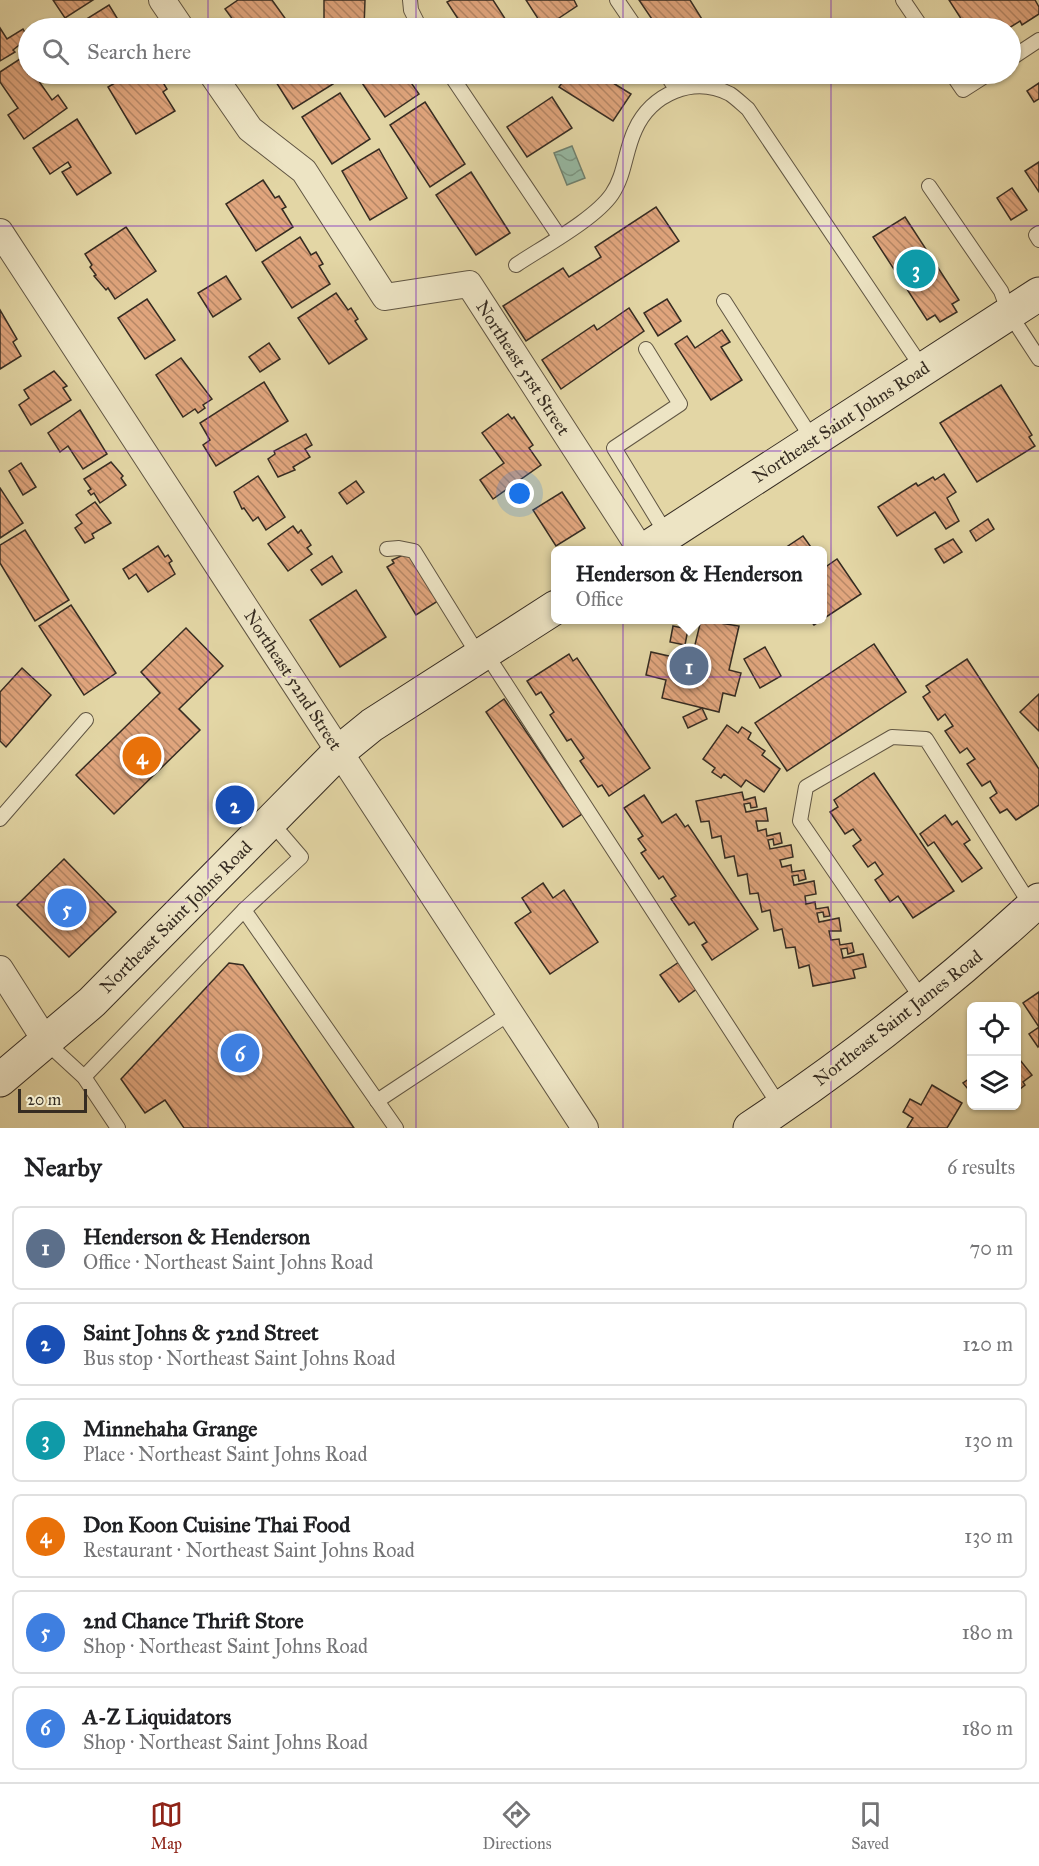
<!DOCTYPE html>
<meta charset="utf-8">
<style>
body{margin:0;font-family:"IM FELL Great Primer",serif;background:#f6f6f6;color:#202124}
.controls{position:absolute;right:18px;bottom:18px;display:grid;overflow:hidden;border-radius:9px;box-shadow:0 2px 4px #0004}
.controls button{width:54px;height:54px;display:grid;place-items:center;padding:0;border:0;border-bottom:2px solid #e0e0e0;background:#fff;color:#202124;font:30px sans-serif}
.scale{position:absolute;left:18px;bottom:15px;width:69px;box-sizing:border-box;padding-left:6px;border:3px solid #362c22;border-top:0;font-size:16px;line-height:21px;white-space:nowrap;color:#362c22;-webkit-text-stroke:4px #ede4c4;paint-order:stroke}
.you{position:absolute;left:520px;top:494px;width:21px;height:21px;margin:-15px;border:4px solid #fff;border-radius:50%;background:#1a73e8;box-shadow:0 0 0 9px #1a73e833}
.badge{display:grid;place-items:center;width:39px;height:39px;border-radius:50%;background:#8f2418;color:#fff;font-size:20px;font-weight:700}
.pin{position:absolute;translate:-50% -50%;border:3px solid #fff;box-shadow:0 2px 6px #0006}
.popup{position:absolute;left:551px;top:546px;width:276px;height:78px;box-sizing:border-box;display:grid;place-content:center;border-radius:9px;background:#fff;filter:drop-shadow(0 2px 4px #0005);font-size:20px;white-space:nowrap;color:#757577}
.popup b{font-size:22px;color:#202124}
.popup::after{content:'';position:absolute;left:50%;top:100%;margin-left:-12px;border:12px solid transparent;border-top-color:#fff}
.list{margin:0;padding:0;list-style:none}
h2{display:flex;justify-content:space-between;align-items:center;height:78px;margin:0;padding:0 24px;font-size:26px}
h2 small{font-size:20px;font-weight:400;color:#757577}
.list li{display:grid;grid-template-columns:39px 1fr auto;gap:18px;align-items:center;box-sizing:border-box;height:84px;margin:0 12px 12px;padding:0 12px;border:2px solid #e0e0e0;border-radius:9px}
.list b{display:block;font-size:22px;white-space:nowrap}
.list p{margin:0;font-size:20px;white-space:nowrap;color:#757577}
.list em{font-size:20px;font-style:normal;color:#757577}
.icon{flex:none;width:33px;height:33px;fill:none;stroke:currentColor;stroke-width:2;stroke-linecap:round;stroke-linejoin:round}
.map{position:relative;flex:none;width:1039px;height:1128px;overflow:hidden}
.search{position:absolute;background:#fff;box-shadow:0 2px 4px #0004;left:18px;right:18px;top:18px;height:66px;display:flex;align-items:center;gap:15px;box-sizing:border-box;padding:0 21px;border-radius:33px;color:#757577;font-size:22px}
.sheet{height:654px;background:#fff}
nav{display:flex;justify-content:space-around;align-items:center;box-sizing:border-box;height:84px;border-top:2px solid #e0e0e0;background:#fff;font-size:16px;color:#757577}
nav a{display:grid;justify-items:center;gap:3px}
nav .on{color:#8f2418}
.map>svg:first-child{display:block}
.water{fill:url(#water-waves);stroke:#70816f;stroke-width:1.5}
.building{fill:url(#building-back-hatch);stroke:#362c22;stroke-width:1.5}
.lines{fill:none;stroke-linecap:round;stroke-linejoin:round}
.service-casing{stroke:#615643;stroke-width:16}
.minor-casing{stroke:#615643;stroke-width:28}
.secondary-casing{stroke:#362c22;stroke-width:35}
.service{stroke:#ede4c4;stroke-width:14}
.minor{stroke:#ede4c4;stroke-width:26}
.secondary{stroke:#ede4c4;stroke-width:33}
.grid{fill:none;stroke:#7b2cbf;stroke-width:1.5;stroke-opacity:0.55}
.labels{text-anchor:middle;dominant-baseline:central;stroke-width:4.5;stroke-linejoin:round;paint-order:stroke}
.street-label{font-size:18px;fill:#362c22;stroke:#ede4c4}
</style>
<div class="map">
<svg width="1039" height="1128" viewBox="0 0 1039 1128">
<defs>
<pattern id="water-waves" width="16" height="10" patternUnits="userSpaceOnUse" patternTransform="scale(1.5)"><rect width="16" height="10" fill="#96b9a3"/><path d="M0 5q4-4 8 0t8 0" fill="none" stroke="#7b9784"/></pattern>
<pattern id="building-back-hatch" width="6" height="6" patternUnits="userSpaceOnUse" patternTransform="scale(1.5)"><rect width="6" height="6" fill="#e0a57d"/><path d="M-1 5l2 2M0 0l6 6M5-1l2 2" fill="none" stroke="#b68766"/></pattern>
</defs>
<rect width="100%" height="100%" fill="#e3d6a5"/>
<filter id="stains"><feTurbulence type="fractalNoise" baseFrequency=".00333" numOctaves="4"/><feColorMatrix values="0 0 0 0 .2 0 0 0 0 .09 0 0 0 0 .02 0 0 0 .5 -.17"/></filter>
<radialGradient id="worn" r=".72"><stop offset=".6" stop-color="#630" stop-opacity="0"/><stop offset="1" stop-color="#630" stop-opacity=".3"/></radialGradient>
<polygon class="water" points="572,146 585,178 567,185 554,153"/>
<g class="building">
<polygon points="53,0 93,0 65,18"/>
<polygon points="238,0 272,0 292,28 239,28 225,9"/>
<polygon points="324,0 365,0 364,28 324,28"/>
<polygon points="451,0 493,0 511,28 464,28 447,2"/>
<polygon points="526,0 574,0 577,6 544,28"/>
<polygon points="639,0 690,0 705,24 698,28 658,28"/>
<polygon points="949,0 1035,0 1039,7 1039,14 1022,25 1020,21 1009,28 967,28"/>
<polygon points="109,5 120,23 124,20 129,28 72,28"/>
<polygon points="0,28 7,39 23,29 28,38 13,50 15,52 0,61"/>
<polygon points="26,55 28,74 39,74 42,77 38,80 52,100 58,95 67,108 24,139 8,115 18,108 0,82 0,72"/>
<polygon points="130,74 152,74 157,82 161,79 167,89 163,92 175,111 136,134 108,87"/>
<polygon points="271,74 326,74 333,84 293,109"/>
<polygon points="356,74 405,74 419,94 385,117"/>
<polygon points="568,74 608,74 605,78 631,94 613,121 559,87"/>
<polygon points="1039,83 1039,99 1034,102 1027,91"/>
<polygon points="340,93 370,139 332,164 302,117"/>
<polygon points="552,97 572,128 527,157 507,127"/>
<polygon points="425,102 465,164 430,187 390,125"/>
<polygon points="77,119 111,173 77,195 62,172 71,167 68,162 50,174 33,148"/>
<polygon points="379,149 407,198 370,220 342,171"/>
<polygon points="1039,162 1039,192 1025,171"/>
<polygon points="471,172 510,233 476,255 436,195"/>
<polygon points="263,180 275,198 279,196 286,207 282,209 293,227 256,251 226,204"/>
<polygon points="1012,188 1027,210 1011,220 997,198"/>
<polygon points="656,207 679,241 526,341 503,306 563,268 569,277 601,257 595,247"/>
<polygon points="905,217 959,300 952,304 957,312 940,322 935,315 927,320 873,237"/>
<polygon points="126,227 156,271 115,299 108,288 106,290 94,276 96,275 90,267 92,265 85,254"/>
<polygon points="300,237 311,255 316,252 323,264 319,266 330,284 292,308 262,262"/>
<polygon points="226,276 241,299 213,317 198,293"/>
<polygon points="336,293 348,310 351,308 358,319 355,321 367,339 329,364 298,318"/>
<polygon points="147,299 175,340 145,359 118,318"/>
<polygon points="667,299 681,321 658,336 644,313"/>
<polygon points="629,308 644,331 561,389 542,360 594,325 597,330"/>
<polygon points="0,310 17,339 13,342 21,356 0,369"/>
<polygon points="722,330 730,342 721,347 742,380 711,400 675,344 687,336 695,348"/>
<polygon points="269,343 280,359 260,372 249,357"/>
<polygon points="181,358 212,399 203,405 205,408 198,413 195,409 183,417 156,375"/>
<polygon points="54,371 67,386 63,388 71,400 31,425 19,405 29,398 24,390"/>
<polygon points="264,382 288,421 216,466 203,445 210,440 200,423"/>
<polygon points="1001,385 1032,435 1029,437 1035,446 977,482 940,423"/>
<polygon points="80,410 107,454 83,469 68,446 60,452 48,433"/>
<polygon points="508,414 512,419 514,417 533,445 529,448 541,465 493,499 480,480 504,463 482,433"/>
<polygon points="306,434 312,445 305,449 310,457 293,467 295,470 278,477 268,459 275,454 274,451"/>
<polygon points="111,462 123,476 121,478 126,485 100,503 94,493 91,495 88,491 91,489 84,479"/>
<polygon points="21,463 36,487 23,495 9,471"/>
<polygon points="944,474 956,492 947,498 959,521 946,529 935,512 897,536 878,507 916,483 918,486 933,477 935,480"/>
<polygon points="258,476 285,517 266,530 258,517 253,521 244,508 242,509 234,492"/>
<polygon points="356,481 364,492 347,504 339,493"/>
<polygon points="0,488 23,523 0,538"/>
<polygon points="562,492 585,528 556,546 533,510"/>
<polygon points="95,502 111,523 92,534 94,538 85,543 75,528 82,523 76,515"/>
<polygon points="988,519 994,529 976,541 970,531"/>
<polygon points="293,526 298,533 301,530 311,545 307,548 312,554 288,571 268,544"/>
<polygon points="25,530 69,600 35,621 0,563 0,545"/>
<polygon points="803,536 813,550 782,550"/>
<polygon points="953,539 962,552 944,563 935,549"/>
<polygon points="158,546 165,557 168,555 172,561 169,563 175,574 148,592 136,574 129,579 123,569"/>
<polygon points="412,551 441,599 416,615 387,567 394,563 392,560"/>
<polygon points="332,556 342,572 322,585 311,570"/>
<polygon points="837,559 861,594 814,625 810,620 822,620 822,565 824,568"/>
<polygon points="356,590 386,637 340,667 310,620"/>
<polygon points="71,605 116,673 84,695 39,626"/>
<polygon points="701,620 739,626 729,670 741,673 735,696 723,693 719,712 662,698 666,680 646,675 651,652 691,661"/>
<polygon points="673,626 688,629 685,645 670,642"/>
<polygon points="186,628 223,666 179,709 200,730 114,814 76,775 160,693 141,672"/>
<polygon points="874,644 906,692 787,771 755,723"/>
<polygon points="765,647 781,676 760,688 744,659"/>
<polygon points="569,654 573,661 577,658 650,768 609,796 602,785 598,787 580,761 584,758 571,739 567,741 550,715 554,712 541,692 536,695 527,681"/>
<polygon points="967,659 1039,769 1039,805 1016,820 1007,809 1000,813 990,798 997,793 990,781 982,786 967,764 975,759 967,748 960,753 945,731 953,726 945,714 938,720 923,697 930,692 926,686"/>
<polygon points="22,668 51,695 6,747 0,741 0,692"/>
<polygon points="1039,694 1039,731 1020,712"/>
<polygon points="504,699 582,814 563,827 486,712"/>
<polygon points="702,708 707,719 688,728 683,717"/>
<polygon points="727,725 738,733 742,727 751,733 748,739 765,751 762,755 780,769 764,792 746,780 741,787 724,774 721,778 712,772 715,768 703,759"/>
<polygon points="874,773 954,891 913,918 898,896 890,902 875,880 883,874 875,862 868,867 853,846 861,840 853,829 845,834 830,812 838,807 834,800"/>
<polygon points="742,792 744,800 755,797 757,807 751,808 750,803 744,804 746,812 766,808 768,821 756,821 758,831 766,829 767,836 780,833 782,843 774,845 773,839 768,840 770,849 791,845 793,857 780,860 782,867 791,865 792,872 804,870 806,879 799,881 798,875 792,876 794,885 814,881 816,894 805,896 806,904 815,902 816,909 828,907 830,916 824,917 823,912 817,913 819,922 839,918 841,931 829,931 831,940 839,939 840,945 852,943 854,952 848,954 847,948 841,949 843,958 863,954 866,967 853,970 855,978 813,986 809,965 799,968 795,947 786,948 782,929 774,931 770,910 762,912 758,893 750,894 747,874 738,876 734,856 725,858 721,836 712,838 709,821 701,822 696,801"/>
<polygon points="644,795 662,823 676,814 685,827 688,825 758,929 712,960 702,945 707,942 694,922 689,925 671,899 676,896 663,876 659,879 641,853 646,850 638,839 643,836 624,808"/>
<polygon points="945,815 952,825 957,821 970,840 964,844 982,868 962,882 934,842 928,846 920,834"/>
<polygon points="64,859 116,912 69,957 17,905"/>
<polygon points="543,883 553,898 564,890 598,942 550,974 515,923 531,912 522,898"/>
<polygon points="679,962 698,988 679,1002 660,975"/>
<polygon points="229,963 243,965 354,1128 184,1128 165,1100 145,1113 121,1079"/>
<polygon points="1039,992 1039,1046 1038,1047 1029,1034 1039,1027 1023,1003"/>
<polygon points="1016,1055 1032,1075 1023,1082 1025,1085 1016,1092"/>
<polygon points="972,1077 972,1094 963,1083"/>
<polygon points="932,1085 962,1103 947,1128 907,1128 913,1118 903,1112 910,1099 921,1105"/>
</g>
<g class="lines">
<g class="service-casing">
<g id="service">
<polyline points="410,0 411,10 420,28"/>
<polyline points="617,0 636,28"/>
<polyline points="903,0 922,28"/>
<polyline points="1010,59 1039,40"/>
<polyline points="450,74 559,236"/>
<polyline points="666,74 677,90"/>
<polyline points="952,74 963,90 988,74"/>
<polyline points="929,186 1001,291 1009,313 1039,359"/>
<polyline points="1039,233 1036,235 1039,240"/>
<path d="M516,265C543,247 595,219 612,194C625,175 625,151 635,130C651,94 693,75 730,94C736,98 742,104 748,109L923,369"/>
<polyline points="724,301 813,440"/>
<polyline points="646,349 680,404 614,448 667,535"/>
<polyline points="387,549 399,548 414,551 479,656"/>
<polyline points="485,652 781,1108"/>
<polyline points="0,819 86,720"/>
<polyline points="244,910 301,857 270,821"/>
<polyline points="924,1002 800,821 806,787 892,737 926,739 1032,907"/>
<polyline points="47,1043 84,1077 118,1128"/>
<polyline points="84,1077 244,910 396,1128"/>
<polyline points="377,1101 510,1013"/>
</g>
</g>
<g class="minor-casing">
<g id="minor">
<polyline points="162,0 181,28"/>
<polyline points="212,74 250,129 304,171 385,297 469,284 641,550"/>
<polyline points="0,232 585,1128"/>
<polyline points="0,969 47,1043"/>
</g>
</g>
<g class="secondary-casing">
<g id="secondary">
<polyline points="644,550 1039,294"/>
<polyline points="0,1080 92,1002 340,751 372,725 556,607"/>
<path d="M750,1128C853,1060 948,984 1039,900"/>
</g>
</g>
<use href="#service" class="service"/>
<use href="#minor" class="minor"/>
<use href="#secondary" class="secondary"/>
</g>
<path class="grid" d="M208,0V28M416,0V28M623,0V28M831,0V28M208,74V1128M416,74V1128M623,74V1128M831,74V1128M0,226H1039M0,451H1039M0,677H1039M0,902H1039"/>
<g class="labels">
<g class="street-label">
<text transform="translate(523 368) rotate(57)">Northeast 51st Street</text>
<text transform="translate(841 422) rotate(-33)">Northeast Saint Johns Road</text>
<text transform="translate(293 680) rotate(57)">Northeast 52nd Street</text>
<text transform="translate(176 917) rotate(-45)">Northeast Saint Johns Road</text>
<text transform="translate(898 1018) rotate(-38)">Northeast Saint James Road</text>
</g>
</g>
<rect width="100%" height="100%" filter="url(#stains)"/>
<rect width="100%" height="100%" fill="url(#worn)"/>
</svg>
<div class="controls">
<button><svg class="icon" aria-label="locate" viewBox="0 0 24 24"><circle cx="12" cy="12" r="6"/><path d="M12 2v4M12 18v4M2 12h4M18 12h4"/></svg></button>
<button><svg class="icon" aria-label="layers" viewBox="0 0 24 24"><path d="M12 4l9 5-9 5-9-5zM3 14l9 5 9-5"/></svg></button>
</div>
<div class="scale">20 m</div>
<div class="you"></div>
<div class="pin badge" style="left:689px;top:666px;background:#5c6f8a">1</div>
<div class="popup"><b>Henderson &amp; Henderson</b>Office</div>
<div class="pin badge" style="left:235px;top:805px;background:#1a4fb4">2</div>
<div class="pin badge" style="left:916px;top:269px;background:#0f9aa8">3</div>
<div class="pin badge" style="left:142px;top:756px;background:#e8710a">4</div>
<div class="pin badge" style="left:67px;top:908px;background:#3f7fe0">5</div>
<div class="pin badge" style="left:240px;top:1053px;background:#3f7fe0">6</div>
<div class="search"><svg class="icon" aria-label="search" viewBox="0 0 24 24"><circle cx="10" cy="10" r="6"/><path d="M15 15l6 6"/></svg>Search here</div>
</div>
<section class="sheet">
<h2>Nearby<small>6 results</small></h2>
<ul class="list">
<li><span class="badge" style="background:#5c6f8a">1</span><div><b>Henderson &amp; Henderson</b><p>Office · Northeast Saint Johns Road</p></div><em>70 m</em></li>
<li><span class="badge" style="background:#1a4fb4">2</span><div><b>Saint Johns &amp; 52nd Street</b><p>Bus stop · Northeast Saint Johns Road</p></div><em>120 m</em></li>
<li><span class="badge" style="background:#0f9aa8">3</span><div><b>Minnehaha Grange</b><p>Place · Northeast Saint Johns Road</p></div><em>130 m</em></li>
<li><span class="badge" style="background:#e8710a">4</span><div><b>Don Koon Cuisine Thai Food</b><p>Restaurant · Northeast Saint Johns Road</p></div><em>130 m</em></li>
<li><span class="badge" style="background:#3f7fe0">5</span><div><b>2nd Chance Thrift Store</b><p>Shop · Northeast Saint Johns Road</p></div><em>180 m</em></li>
<li><span class="badge" style="background:#3f7fe0">6</span><div><b>A-Z Liquidators</b><p>Shop · Northeast Saint Johns Road</p></div><em>180 m</em></li>
</ul>
</section>
<nav>
<a class="on"><svg class="icon" aria-label="map" viewBox="0 0 24 24"><path d="M3 6l6-2 6 2 6-2v14l-6 2-6-2-6 2zM9 4v14M15 6v14"/></svg>Map</a>
<a><svg class="icon" aria-label="directions" viewBox="0 0 24 24"><path d="M12 3l9 9-9 9-9-9zM9 14v-3h6M13 9l2 2-2 2"/></svg>Directions</a>
<a><svg class="icon" aria-label="saved" viewBox="0 0 24 24"><path d="M7 4h10v16l-5-4-5 4z"/></svg>Saved</a>
</nav>
